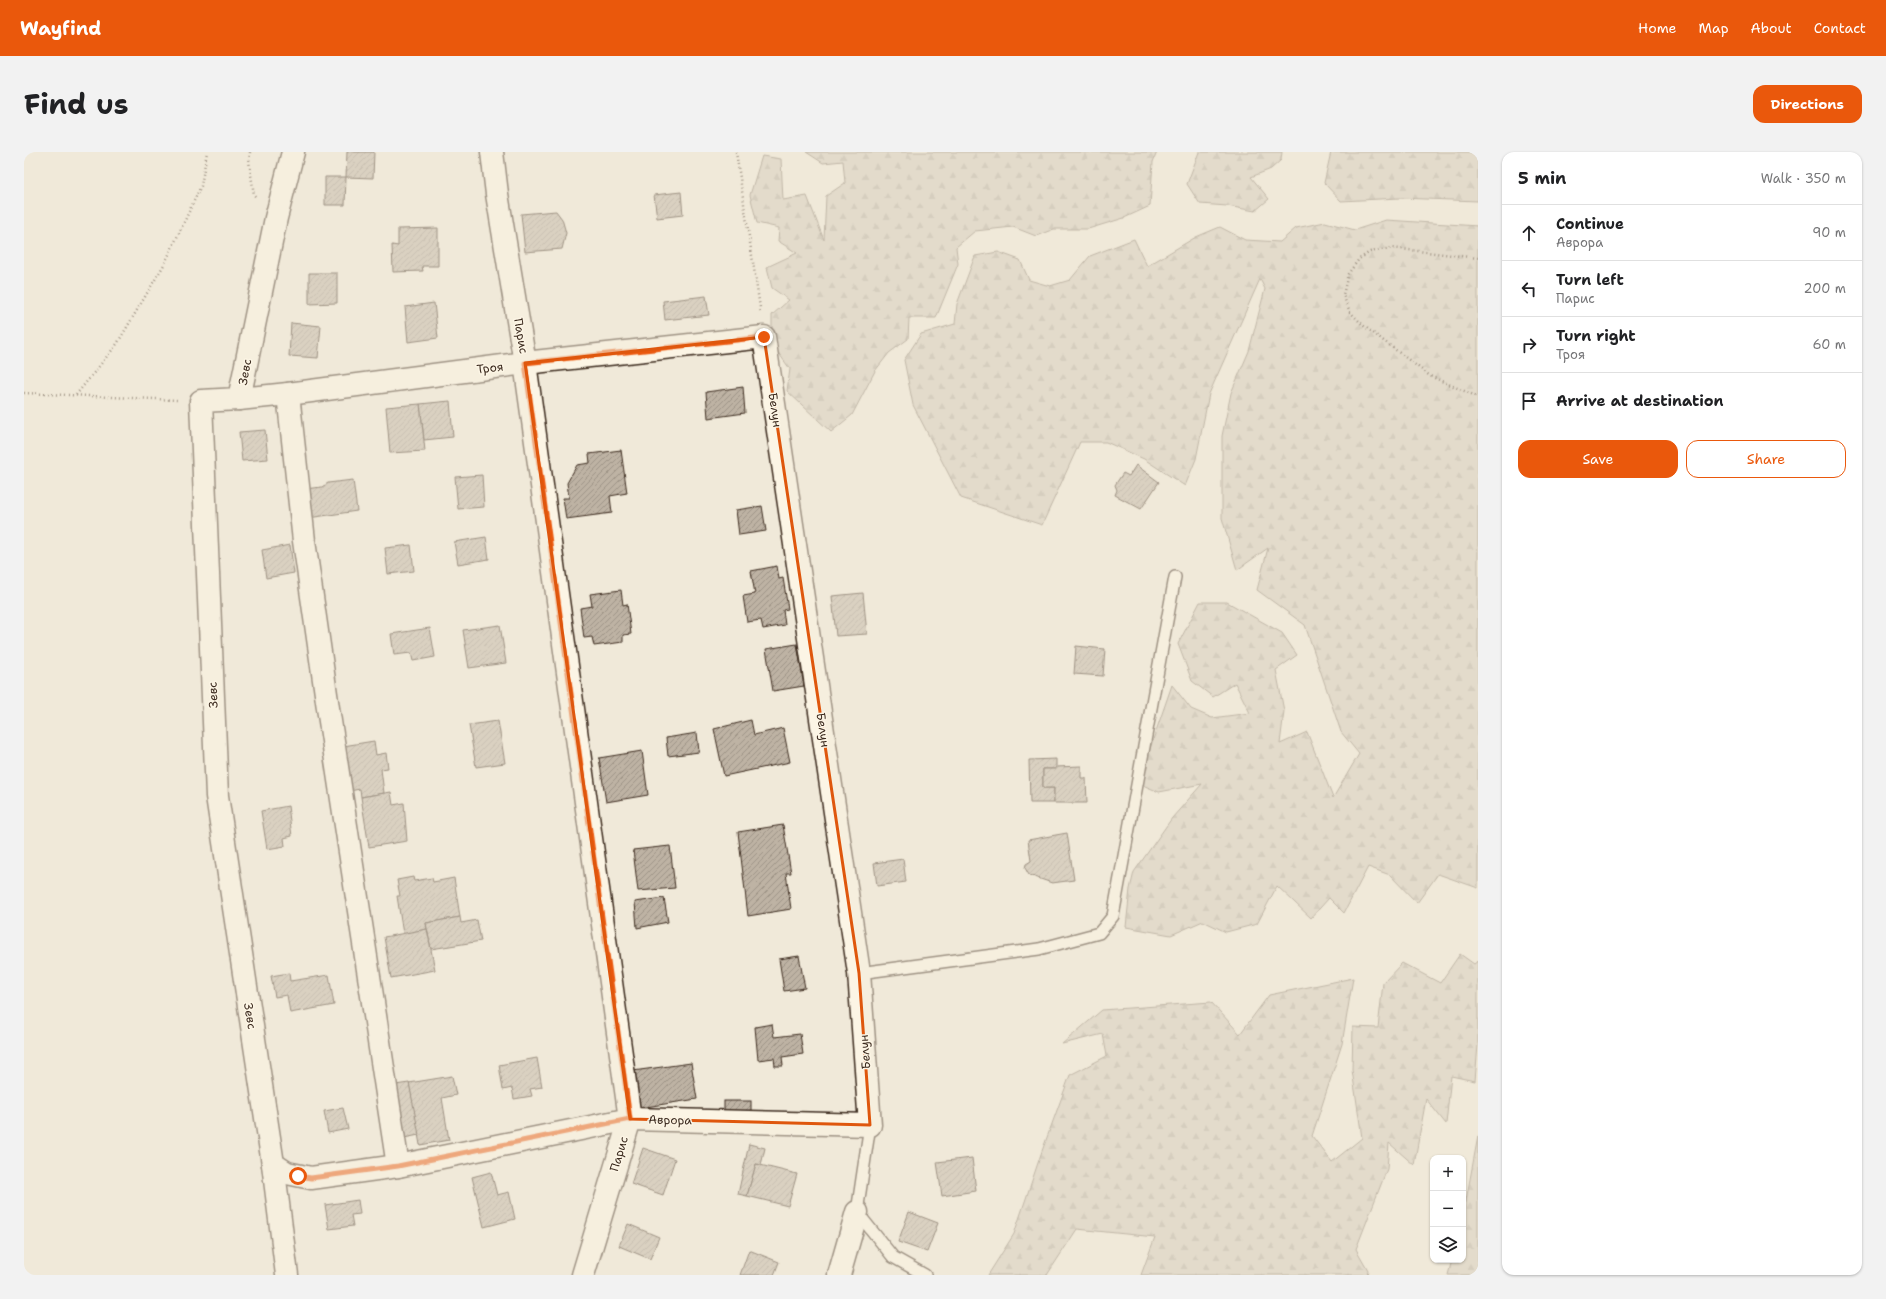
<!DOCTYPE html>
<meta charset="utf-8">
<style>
body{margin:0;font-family:"Shantell Sans",sans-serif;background:#f2f2f2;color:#202124}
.controls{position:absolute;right:12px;bottom:12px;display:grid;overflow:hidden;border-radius:8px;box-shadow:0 1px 3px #0004}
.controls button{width:36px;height:36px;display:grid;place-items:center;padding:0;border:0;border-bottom:1px solid #e0e0e0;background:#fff;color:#202124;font:20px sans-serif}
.stop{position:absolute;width:12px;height:12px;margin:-9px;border:3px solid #ea580c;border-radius:50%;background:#fff}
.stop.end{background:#ea580c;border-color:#fff;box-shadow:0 1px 4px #0008}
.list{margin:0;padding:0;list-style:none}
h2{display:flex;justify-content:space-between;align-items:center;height:52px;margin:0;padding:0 16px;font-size:17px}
h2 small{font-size:13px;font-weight:400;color:#757577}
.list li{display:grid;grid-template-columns:26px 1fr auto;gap:12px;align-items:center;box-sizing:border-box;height:56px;padding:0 16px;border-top:1px solid #e0e0e0}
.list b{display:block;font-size:15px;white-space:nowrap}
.list p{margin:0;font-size:13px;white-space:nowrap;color:#757577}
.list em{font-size:13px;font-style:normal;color:#757577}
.actions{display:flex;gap:8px;padding:12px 16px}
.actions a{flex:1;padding:9px 0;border:1px solid #ea580c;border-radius:12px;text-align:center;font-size:14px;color:#ea580c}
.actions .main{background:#ea580c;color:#fff}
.icon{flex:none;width:22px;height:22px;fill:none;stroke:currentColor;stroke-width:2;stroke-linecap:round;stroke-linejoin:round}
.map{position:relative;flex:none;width:1454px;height:1123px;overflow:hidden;border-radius:12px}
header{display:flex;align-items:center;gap:24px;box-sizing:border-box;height:56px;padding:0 20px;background:#ea580c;color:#fff}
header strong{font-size:19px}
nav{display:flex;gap:22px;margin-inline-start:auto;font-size:14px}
.intro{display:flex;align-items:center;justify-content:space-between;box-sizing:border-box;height:96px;padding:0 24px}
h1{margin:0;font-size:28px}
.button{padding:10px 18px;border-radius:12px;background:#ea580c;color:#fff;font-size:14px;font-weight:700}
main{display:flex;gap:24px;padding:0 24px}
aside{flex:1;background:#fff;border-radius:12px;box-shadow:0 1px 3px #0004}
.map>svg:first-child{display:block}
.forest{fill:url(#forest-firs);stroke:#867a6c}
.building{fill:url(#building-hatch);stroke:#3b2a1e}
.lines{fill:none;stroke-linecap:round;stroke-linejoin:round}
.lane-casing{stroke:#3b2a1e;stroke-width:14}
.street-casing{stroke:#3b2a1e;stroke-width:25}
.path{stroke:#3b2a1e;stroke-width:2.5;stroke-dasharray:1 3;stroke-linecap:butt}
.lane{stroke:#fcf5e5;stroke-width:11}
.street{stroke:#fcf5e5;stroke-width:22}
.route{stroke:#ea580c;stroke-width:5}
.marked{fill:none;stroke:#df570d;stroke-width:3;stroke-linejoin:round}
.labels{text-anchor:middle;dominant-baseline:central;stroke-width:3;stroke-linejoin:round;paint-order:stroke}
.street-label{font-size:12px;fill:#3b2a1e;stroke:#fcf5e5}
</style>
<header>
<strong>Wayfind</strong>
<nav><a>Home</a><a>Map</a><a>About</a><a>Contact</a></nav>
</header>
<div class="intro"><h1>Find us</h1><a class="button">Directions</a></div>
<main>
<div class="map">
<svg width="1454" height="1123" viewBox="0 0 1454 1123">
<defs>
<pattern id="forest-firs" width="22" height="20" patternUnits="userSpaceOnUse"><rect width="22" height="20" fill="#d2c9ba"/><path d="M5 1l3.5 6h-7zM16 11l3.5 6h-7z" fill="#b5ad9f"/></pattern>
<pattern id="building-hatch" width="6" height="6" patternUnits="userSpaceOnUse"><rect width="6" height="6" fill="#beb3a4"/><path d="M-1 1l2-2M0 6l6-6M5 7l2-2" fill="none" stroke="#9c9285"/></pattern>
</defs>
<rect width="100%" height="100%" fill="#f0e9d9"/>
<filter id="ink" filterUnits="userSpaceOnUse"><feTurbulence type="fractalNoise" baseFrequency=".025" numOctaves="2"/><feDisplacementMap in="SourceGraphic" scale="8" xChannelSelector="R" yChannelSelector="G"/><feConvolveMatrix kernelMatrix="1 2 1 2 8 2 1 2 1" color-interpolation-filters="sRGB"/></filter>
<g filter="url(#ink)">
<g class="forest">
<polygon points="782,0 1133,0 1129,10 1126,54 1100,66 1064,77 1030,77 1012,84 989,75 951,79 932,95 934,112 912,166 885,166 884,187 865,201 851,219 828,263 807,280 763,239 766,217 748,192 748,163 765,148 748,136 743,115 773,101 754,89 755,76 733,71 726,43 738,4 757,7 759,48 783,44 800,88 802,44 821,31 819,9 799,11"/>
<polygon points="1175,0 1258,0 1257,8 1247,17 1227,25 1245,47 1231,59 1203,54 1176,52 1163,32"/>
<polygon points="1307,0 1454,0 1454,49 1375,46 1317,49 1300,31"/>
<polygon points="1362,68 1454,74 1454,736 1414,722 1393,751 1366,723 1344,715 1320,761 1305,746 1287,766 1253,734 1233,772 1202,780 1179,769 1147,783 1102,775 1106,737 1110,720 1148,666 1178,632 1135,640 1114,631 1148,533 1167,557 1188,566 1226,561 1211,531 1189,545 1168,529 1154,492 1176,450 1203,450 1258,481 1273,503 1252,518 1260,559 1256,592 1283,580 1309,646 1335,602 1317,580 1281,473 1233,438 1244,396 1213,418 1198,366 1198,284 1207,241 1225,199 1241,137 1236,127 1185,242 1172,307 1161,334 1120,307 1082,290 1056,290 1018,373 937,346 889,253 880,208 897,182 931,172 933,152 951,104 974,100 996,108 1005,128 1026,134 1046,128 1066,104 1110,87 1123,114 1172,85 1196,75 1221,88 1256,90 1272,76 1301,70 1331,78"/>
<polygon points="1436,802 1450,812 1454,809 1454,893 1451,929 1427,924 1422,972 1402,947 1390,1013 1365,991 1363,1017 1332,1097 1344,1118 1343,1123 1117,1123 1131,1085 1053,1077 1023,1123 964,1123 990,1082 1018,999 1046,923 1083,904 1079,882 1038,892 1078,858 1187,850 1216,882 1245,843 1329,826 1318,892 1288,984 1308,1010 1338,986 1328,918 1329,875 1354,876 1359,831 1378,811 1416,831"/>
<polygon points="1454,984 1454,1123 1424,1123 1428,1108 1439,1108 1439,1065"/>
</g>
<g class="building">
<polygon points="323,0 350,0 349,26 322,25"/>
<polygon points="301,25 322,25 321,53 301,53"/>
<polygon points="657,40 659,63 633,66 630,43"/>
<polygon points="532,59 538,67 542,81 538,97 501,100 497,62"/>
<polygon points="414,76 414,114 398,114 399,119 369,120 368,93 374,94 374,77"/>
<polygon points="285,121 313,121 313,151 285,152"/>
<polygon points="682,144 685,163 641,168 639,149"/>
<polygon points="410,151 414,186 384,190 381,155"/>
<polygon points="267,171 297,174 294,206 265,204"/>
<polygon points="719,235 721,261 684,266 682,240"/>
<polygon points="426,249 429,285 400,288 396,252"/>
<polygon points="396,252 401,299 366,301 362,255"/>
<polygon points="241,278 244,307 218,309 215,280"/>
<polygon points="597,298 603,341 586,344 588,361 542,367 539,346 545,346 543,331 553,313 566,311 565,302"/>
<polygon points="1112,313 1135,330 1117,357 1091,343 1093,338 1091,333 1099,321 1105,324"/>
<polygon points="458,323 460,355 434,357 431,325"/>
<polygon points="329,328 333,359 284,366 280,337 298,335 304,331"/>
<polygon points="738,354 742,379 715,383 712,358"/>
<polygon points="462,385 465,407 434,412 430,390"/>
<polygon points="266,393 270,421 242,426 238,398"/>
<polygon points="387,393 390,419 364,422 361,396"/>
<polygon points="753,414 755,427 759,426 764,457 759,458 761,473 739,477 737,468 723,470 719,444 731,442 727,419"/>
<polygon points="597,438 599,453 603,452 607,482 599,483 599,490 570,494 568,485 560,486 556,456 568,454 566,442"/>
<polygon points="839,441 843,482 812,484 808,444"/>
<polygon points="476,473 482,511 445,516 439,478"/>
<polygon points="406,476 411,505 389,509 387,501 370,503 367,482"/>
<polygon points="773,492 780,534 749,539 742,497"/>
<polygon points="1052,494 1081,497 1079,524 1050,522"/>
<polygon points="727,568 730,583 759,576 766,610 700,624 690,577"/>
<polygon points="474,569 481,611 452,615 445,573"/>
<polygon points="673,581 675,600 644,604 642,586"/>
<polygon points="350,589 352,603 362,601 364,616 357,617 360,641 337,645 336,637 320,640 313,595"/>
<polygon points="618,599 624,643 582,650 575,606"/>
<polygon points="1032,607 1032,617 1019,617 1019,636 1030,636 1030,651 1006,651 1005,608"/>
<polygon points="1057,614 1057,626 1062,626 1063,651 1030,651 1030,636 1019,636 1019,617 1032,617 1032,615"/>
<polygon points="367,640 369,653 380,651 383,689 345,695 337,645"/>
<polygon points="264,654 268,684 260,686 261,694 243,697 237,659"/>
<polygon points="759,673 767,721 762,721 767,757 724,764 714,680"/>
<polygon points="1043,681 1050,728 1028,731 1005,723 1001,716 1002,712 1007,709 1004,688"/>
<polygon points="646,694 651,736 614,739 609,698"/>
<polygon points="879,707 882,730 853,734 850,711"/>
<polygon points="389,725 390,729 408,726 409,730 430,726 436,765 402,771 403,777 379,782 373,744 376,744 373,728"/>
<polygon points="640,746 644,770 613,776 611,750"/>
<polygon points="436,765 437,771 453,768 457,789 407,797 402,771"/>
<polygon points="403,777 411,818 367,826 360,785"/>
<polygon points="775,804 781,836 760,839 755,807"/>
<polygon points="265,821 266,829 305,823 310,853 266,861 263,843 251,845 247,824"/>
<polygon points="748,872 750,885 776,882 779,902 758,905 759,914 751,914 750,906 734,908 731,875"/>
<polygon points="513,906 518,935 506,937 508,944 490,947 488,936 479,938 475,913"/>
<polygon points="667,911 673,947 615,956 609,919"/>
<polygon points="428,924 432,943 418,946 425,988 396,993 385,931"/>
<polygon points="385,931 395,983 380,986 371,933"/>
<rect x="700" y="949" width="27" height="14"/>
<polygon points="319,956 324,977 304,981 300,959"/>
<polygon points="725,992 741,996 737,1013 732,1012 723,1044 714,1042"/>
<polygon points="619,996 651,1007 639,1043 607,1032"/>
<polygon points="948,1006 952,1039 918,1044 913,1010"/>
<polygon points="732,1012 773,1022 764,1054 723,1044"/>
<polygon points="467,1020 473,1043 485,1040 491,1067 460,1075 448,1025"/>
<polygon points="334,1048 336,1062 327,1063 329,1074 305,1077 301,1053"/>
<polygon points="885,1060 914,1071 903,1100 874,1090"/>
<polygon points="604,1072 635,1085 626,1107 595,1094"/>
<polygon points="725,1098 755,1110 750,1123 716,1123"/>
</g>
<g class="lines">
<g class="lane-casing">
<g id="lane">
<polyline points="835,821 1015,797 1075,781 1089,764 1151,425"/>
<polyline points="846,973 833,1060 869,1105 901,1123"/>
</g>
</g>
<g class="street-casing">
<g id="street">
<polyline points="468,0 473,42 501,211 606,967 559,1123"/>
<polyline points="264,242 280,389 304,556 374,1014"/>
<polyline points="215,247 264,242 501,211 740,185 835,821 846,973 606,967 374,1014 287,1026 263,1021 249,1012"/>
<polyline points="263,1123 249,1012 193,644 177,249 215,247 252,66 269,0"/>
<polyline points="815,1123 833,1060"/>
</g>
</g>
<g class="path">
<polyline points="226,0 225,9 230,43 233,46"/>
<polyline points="712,0 737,162"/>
<polyline points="1454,106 1368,96 1346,100 1335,107 1324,122 1319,143 1326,160 1340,174 1406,224 1454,245"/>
<polyline points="0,241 153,248"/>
<polyline points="52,243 93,192 141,111 177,34 183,0"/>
</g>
<use href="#lane" class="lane"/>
<use href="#street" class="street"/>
</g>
</g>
<g class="lines" filter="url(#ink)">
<polyline class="route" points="274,1024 287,1026 374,1014 606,967 501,211 740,185"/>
</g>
<path d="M0 0H1454V1123H0ZM740,185L835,821L846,973L606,967L501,211Z" fill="#f0e9d9" fill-opacity=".55" fill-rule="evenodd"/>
<path class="marked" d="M740,185L835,821L846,973L606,967L501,211Z"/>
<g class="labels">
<g class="street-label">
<text transform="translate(497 184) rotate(80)">Парис</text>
<text transform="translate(466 216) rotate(-7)">Троя</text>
<text transform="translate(221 220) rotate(-79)">Зевс</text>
<text transform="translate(751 258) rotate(82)">Белун</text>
<text transform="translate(189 543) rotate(-92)">Зевс</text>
<text transform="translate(799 578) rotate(82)">Белун</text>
<text transform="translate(226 864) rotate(81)">Зевс</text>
<text transform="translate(841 900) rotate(-94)">Белун</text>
<text transform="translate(646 968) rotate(1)">Аврора</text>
<text transform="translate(595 1002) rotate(-73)">Парис</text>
</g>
</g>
</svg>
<div class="controls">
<button>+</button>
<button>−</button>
<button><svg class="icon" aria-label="layers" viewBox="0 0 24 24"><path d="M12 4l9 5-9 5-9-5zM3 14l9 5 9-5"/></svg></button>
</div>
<div class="stop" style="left:274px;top:1024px"></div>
<div class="stop end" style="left:740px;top:185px"></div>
</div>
<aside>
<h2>5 min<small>Walk · 350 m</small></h2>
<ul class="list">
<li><svg class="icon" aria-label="ahead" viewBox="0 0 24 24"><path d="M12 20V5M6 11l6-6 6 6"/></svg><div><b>Continue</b><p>Аврора</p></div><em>90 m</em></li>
<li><svg class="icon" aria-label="left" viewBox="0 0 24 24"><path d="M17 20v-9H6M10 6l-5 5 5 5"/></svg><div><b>Turn left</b><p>Парис</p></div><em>200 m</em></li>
<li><svg class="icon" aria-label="right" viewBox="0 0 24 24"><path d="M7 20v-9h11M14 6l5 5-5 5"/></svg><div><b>Turn right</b><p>Троя</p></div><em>60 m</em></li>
<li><svg class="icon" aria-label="arrive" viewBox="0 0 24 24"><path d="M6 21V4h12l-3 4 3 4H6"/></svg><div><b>Arrive at destination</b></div></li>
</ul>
<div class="actions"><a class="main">Save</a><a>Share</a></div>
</aside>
</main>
